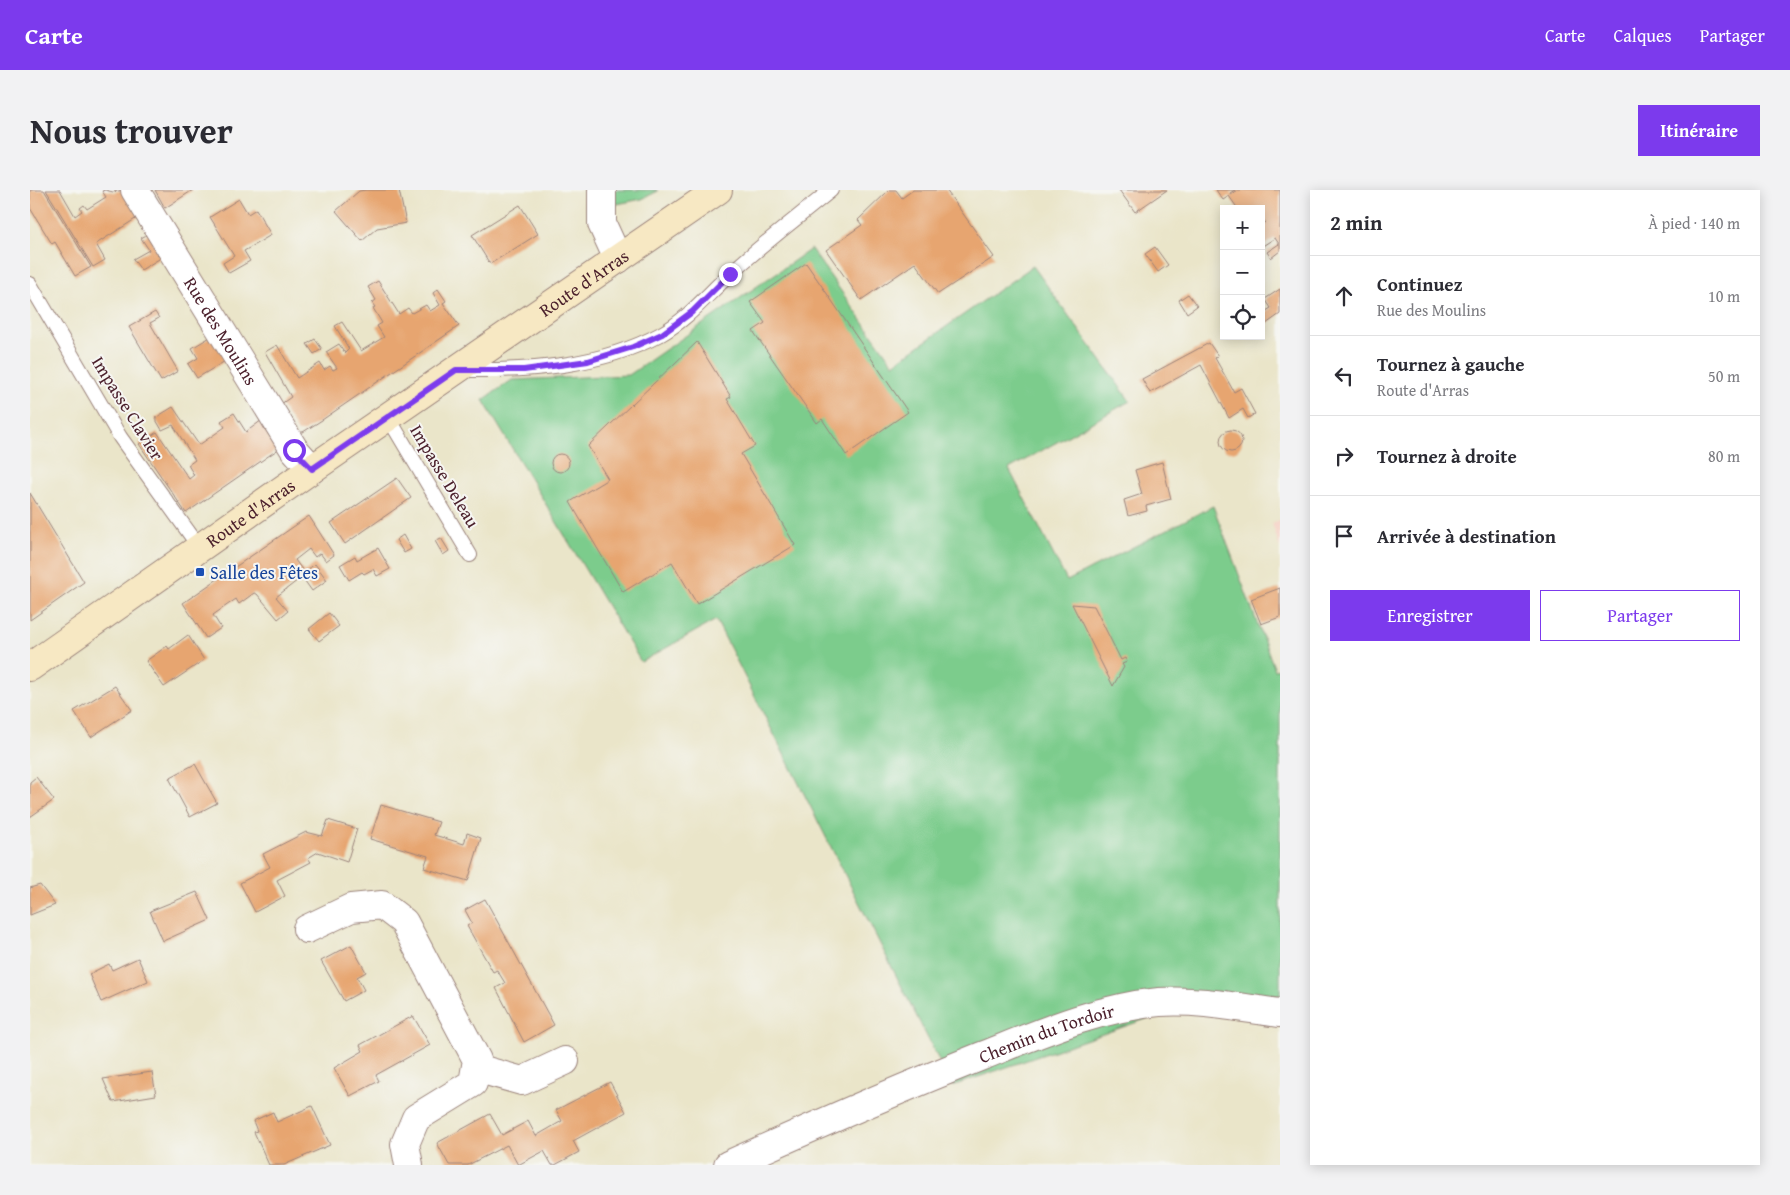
<!DOCTYPE html>
<html lang="fr">
<meta charset="utf-8">
<style>
body{margin:0;font-family:"Gentium Book Plus",serif;background:#f2f2f3;color:#2b2b33}
.controls{position:absolute;right:15px;top:15px;display:grid;overflow:hidden;border-radius:0px;box-shadow:0 2px 12px #0003}
.controls button{width:45px;height:45px;display:grid;place-items:center;padding:0;border:0;border-bottom:1px solid #e1e1e2;background:#fff;color:#2b2b33;font:25px sans-serif}
.stop{position:absolute;width:15px;height:15px;margin:-11px;border:4px solid #7c3aed;border-radius:50%;background:#fff}
.stop.end{background:#7c3aed;border-color:#fff;box-shadow:0 1px 5px #0008}
.list{margin:0;padding:0;list-style:none}
h2{display:flex;justify-content:space-between;align-items:center;height:65px;margin:0;padding:0 20px;font-size:21px}
h2 small{font-size:16px;font-weight:400;color:#7c7c81}
.list li{display:grid;grid-template-columns:32px 1fr auto;gap:15px;align-items:center;box-sizing:border-box;height:80px;padding:0 20px;border-top:1px solid #e1e1e2}
.list b{display:block;font-size:19px;white-space:nowrap}
.list p{margin:0;font-size:16px;white-space:nowrap;color:#7c7c81}
.list em{font-size:16px;font-style:normal;color:#7c7c81}
.actions{display:flex;gap:10px;padding:15px 20px}
.actions a{flex:1;padding:11px 0;border:1px solid #7c3aed;border-radius:0px;text-align:center;font-size:18px;color:#7c3aed}
.actions .main{background:#7c3aed;color:#fff}
.icon{flex:none;width:28px;height:28px;fill:none;stroke:currentColor;stroke-width:2;stroke-linecap:round;stroke-linejoin:round}
.map{position:relative;flex:none;width:1250px;height:975px;overflow:hidden;border-radius:0px}
header{display:flex;align-items:center;gap:30px;box-sizing:border-box;height:70px;padding:0 25px;background:#7c3aed;color:#fff}
header strong{font-size:24px}
nav{display:flex;gap:28px;margin-inline-start:auto;font-size:18px}
.intro{display:flex;align-items:center;justify-content:space-between;box-sizing:border-box;height:120px;padding:0 30px}
h1{margin:0;font-size:35px}
.button{padding:12px 22px;border-radius:0px;background:#7c3aed;color:#fff;font-size:18px;font-weight:700}
main{display:flex;gap:30px;padding:0 30px}
aside{flex:1;background:#fff;border-radius:0px;box-shadow:0 2px 12px #0003}
.map>svg:first-child{display:block}
.built{fill:#f6d1c5}
.green{fill:#7ccc8c;stroke:#63765c}
.building{fill:#e7a570}
.lines{fill:none;stroke-linecap:round;stroke-linejoin:round}
.lane-casing{stroke:#9a827a;stroke-width:16}
.street-casing{stroke:#9a827a;stroke-width:30}
.secondary-casing{stroke:#9a827a;stroke-width:30}
.lane{stroke:#fff;stroke-width:14}
.street{stroke:#fff;stroke-width:28}
.secondary{stroke:#f7e8c3;stroke-width:28}
.route{stroke:#7c3aed;stroke-width:6}
.transit-dot{fill:#1a4fb4;stroke:#f6f6f2;stroke-width:2}
.labels{text-anchor:middle;dominant-baseline:central;stroke-width:4;stroke-linejoin:round;paint-order:stroke}
.street-label{font-size:18px;fill:#4a1f2b;stroke:#f6f6f2}
.transit-label{font-size:18px;fill:#164399;stroke:#f6f6f2;text-anchor:start}
</style>
<header>
<strong>Carte</strong>
<nav><a>Carte</a><a>Calques</a><a>Partager</a></nav>
</header>
<div class="intro"><h1>Nous trouver</h1><a class="button">Itinéraire</a></div>
<main>
<div class="map">
<svg width="1250" height="975" viewBox="0 0 1250 975">
<rect width="100%" height="100%" fill="#f6f6f2"/>
<filter id="ink" filterUnits="userSpaceOnUse"><feTurbulence type="fractalNoise" baseFrequency=".02" numOctaves="2"/><feDisplacementMap in="SourceGraphic" scale="10" xChannelSelector="R" yChannelSelector="G"/><feConvolveMatrix kernelMatrix="1 2 1 2 8 2 1 2 1" color-interpolation-filters="sRGB"/></filter>
<filter id="wash" filterUnits="userSpaceOnUse"><feTurbulence type="fractalNoise" baseFrequency=".0096" numOctaves="4" result="noise"/><feDisplacementMap in="SourceGraphic" scale="20" xChannelSelector="R" yChannelSelector="G"/><feGaussianBlur stdDeviation="1.12" result="paint"/><feColorMatrix in="noise" values="0 0 0 0 0 0 0 0 0 0 0 0 0 0 0 0 0 1.4 0 .05"/><feComposite in="paint" operator="in"/></filter>
<g filter="url(#wash)">
<rect width="100%" height="100%" fill="#eae5c9"/>
<polygon class="built" points="1250,330 1250,358 1242,333"/>
<g class="green">
<polygon points="581,0 627,0 628,1 612,9 582,15"/>
<polygon points="781,59 863,174 1003,76 1100,211 979,279 1037,391 1183,316 1245,480 1250,479 1250,830 1142,820 922,896 686,430 611,472 453,210 482,190 599,185"/>
</g>
<g id="blocks">
<g class="building">
<polygon points="0,0 14,0 61,77 45,86 25,52 22,54 0,18"/>
<polygon points="16,0 30,0 45,26 52,21 50,18 54,15 57,19 76,7 72,1 75,0 83,2 94,0 110,26 66,54 75,70 63,77"/>
<polygon points="125,0 163,0 135,18"/>
<polygon points="336,0 369,0 376,33 347,38 332,51 306,21 329,1"/>
<polygon points="859,0 866,0 872,8 883,0 916,0 964,67 908,104 885,73 831,110 796,60 832,35 828,30"/>
<polygon points="1089,0 1137,0 1105,22"/>
<polygon points="1186,0 1205,0 1200,3 1201,5 1208,0 1250,0 1250,61 1241,68 1237,62 1249,54 1245,48 1231,57 1231,35 1235,32 1231,27 1231,19 1208,19 1199,6 1193,10"/>
<polygon points="209,9 218,24 226,19 241,45 214,61 220,71 199,83 193,73 204,66 180,27"/>
<polygon points="490,15 508,44 460,74 442,45"/>
<polygon points="120,43 134,66 111,80 103,69 119,60 111,48"/>
<polygon points="1125,57 1138,75 1128,82 1115,64"/>
<polygon points="776,73 878,222 816,265 792,229 787,233 723,141 735,133 720,112"/>
<polygon points="348,91 369,124 378,118 382,123 396,115 400,121 410,115 403,103 408,99 416,111 413,113 429,136 292,230 273,242 268,242 251,214 261,207 235,162 247,155 267,188 290,173 294,180 300,176 303,180 307,178 296,162 309,154 315,163 319,159 305,136 312,132 331,161 354,147 347,136 352,133 343,118 345,117 342,113 346,110 338,97"/>
<polygon points="1250,99 1250,124 1236,134 1231,124 1241,118 1235,109"/>
<polygon points="1158,104 1167,116 1157,123 1149,110"/>
<polygon points="125,122 129,128 120,133 148,181 131,191 99,137"/>
<polygon points="182,146 197,170 167,188 158,174 168,168 162,158"/>
<polygon points="285,149 292,159 284,164 277,154"/>
<polygon points="667,152 701,207 697,209 725,256 711,264 765,355 667,414 642,372 593,402 540,312 578,289 558,256"/>
<polygon points="1179,153 1188,166 1185,168 1204,202 1211,198 1225,224 1218,228 1213,219 1199,228 1171,175 1120,203 1112,189"/>
<polygon points="143,217 169,255 195,237 191,231 204,223 216,242 232,230 250,258 156,323 109,254 127,242 159,289 164,285 158,275 165,270 143,235 132,240 125,228"/>
<circle cx="1201" cy="251" r="11"/>
<circle cx="530" cy="273" r="9"/>
<polygon points="1132,272 1141,309 1116,316 1117,321 1098,326 1094,310 1112,304 1105,280"/>
<polygon points="367,288 381,308 315,354 301,333"/>
<polygon points="0,303 54,392 0,430"/>
<polygon points="279,326 304,365 296,371 290,363 285,367 279,359 265,370 274,382 285,374 297,390 282,401 272,387 246,407 258,421 248,429 227,404 224,403 209,414 206,409 183,425 191,438 176,448 153,413"/>
<polygon points="373,345 381,359 374,363 366,350"/>
<polygon points="411,348 419,361 413,365 405,351"/>
<polygon points="348,358 360,379 347,386 343,379 334,384 332,382 319,390 310,375 325,366 327,370"/>
<polygon points="1250,398 1250,427 1231,434 1221,409"/>
<polygon points="1042,414 1064,416 1091,470 1095,468 1097,472 1092,474 1094,477 1083,496"/>
<polygon points="299,423 309,436 289,451 279,439"/>
<polygon points="158,445 174,470 134,497 116,471 137,456 139,459"/>
<polygon points="85,496 102,520 61,547 44,521"/>
<polygon points="165,574 187,613 160,627 139,588"/>
<polygon points="6,587 24,610 0,627 0,592"/>
<polygon points="351,615 409,632 404,645 434,654 437,643 451,648 438,691 394,678 398,666 340,649"/>
<polygon points="298,630 327,639 317,672 288,662 278,668 281,672 247,690 255,706 225,722 210,693 240,677 233,664 276,642 292,646"/>
<polygon points="10,695 25,715 0,725 0,698"/>
<polygon points="167,702 180,730 133,751 120,721"/>
<polygon points="455,709 524,835 494,852 466,798 475,793 467,780 463,782 437,736 442,733 435,720"/>
<polygon points="321,755 336,782 327,787 334,800 314,811 291,771"/>
<polygon points="108,768 118,791 71,812 59,784 79,774 82,780"/>
<polygon points="383,826 400,855 346,885 349,891 320,906 304,878 333,861 330,855"/>
<polygon points="122,882 126,905 83,912 73,889"/>
<polygon points="580,892 596,922 543,951 549,962 525,975 522,975 514,961 488,975 477,955 438,975 419,975 407,953 460,924 472,945 498,931 506,946 532,931 526,920"/>
<polygon points="282,916 300,955 254,975 239,975 224,942 227,941 223,931 243,922 247,932"/>
</g>
</g>
</g>
<g filter="url(#ink)">
<use href="#blocks" fill-opacity="0" stroke="#9a827a" stroke-width="1"/>
<g class="lines">
<g class="lane-casing">
<g id="lane">
<polyline points="0,94 90,247 170,358"/>
<path d="M432,180C500,181 570,177 631,144C658,129 677,105 699,85C731,55 767,28 801,0"/>
<polyline points="358,227 440,365"/>
</g>
</g>
<g class="street-casing">
<g id="street">
<path id="s1" d="M105,0L264,259L282,279"/>
<polyline points="572,0 572,34 588,69"/>
<polyline points="277,739 321,718 352,715 374,732 447,870 443,893 386,928 375,954 379,975"/>
<polyline points="446,878 492,891 535,871"/>
<path id="s2" d="M698,975C782,937 867,900 952,866C1010,843 1067,818 1129,812C1169,809 1211,818 1250,823"/>
</g>
</g>
<g class="secondary-casing">
<g id="secondary">
<path id="s3" d="M0,477L282,279L688,0"/>
</g>
</g>
<use href="#lane" class="lane"/>
<use href="#street" class="street"/>
<use href="#secondary" class="secondary"/>
</g>
</g>
<g class="lines" filter="url(#ink)">
<polyline class="route" points="264,260 282,279 426,180 494,180 558,171 603,157 632,144 662,122 700,84"/>
</g>
<rect class="transit-dot" x="165" y="377" width="10" height="10" rx="2.5"/>
<g class="labels">
<g class="street-label">
<text stroke="none"><textPath href="#s3" startOffset="674">Route d'Arras</textPath></text>
<text stroke="none"><textPath href="#s1" startOffset="165">Rue des Moulins</textPath></text>
<text transform="translate(98 218) rotate(58)">Impasse Clavier</text>
<text transform="translate(415 286) rotate(59)">Impasse Deleau</text>
<text stroke="none"><textPath href="#s3" startOffset="269">Route d'Arras</textPath></text>
<text stroke="none"><textPath href="#s2" startOffset="345">Chemin du Tordoir</textPath></text>
</g>
<g class="transit-label">
<text x="180" y="382">Salle des Fêtes</text>
</g>
</g>
</svg>
<div class="controls">
<button>+</button>
<button>−</button>
<button><svg class="icon" aria-label="locate" viewBox="0 0 24 24"><circle cx="12" cy="12" r="6"/><path d="M12 2v4M12 18v4M2 12h4M18 12h4"/></svg></button>
</div>
<div class="stop" style="left:264px;top:260px"></div>
<div class="stop end" style="left:700px;top:84px"></div>
</div>
<aside>
<h2>2 min<small>À pied · 140 m</small></h2>
<ul class="list">
<li><svg class="icon" aria-label="ahead" viewBox="0 0 24 24"><path d="M12 20V5M6 11l6-6 6 6"/></svg><div><b>Continuez</b><p>Rue des Moulins</p></div><em>10 m</em></li>
<li><svg class="icon" aria-label="left" viewBox="0 0 24 24"><path d="M17 20v-9H6M10 6l-5 5 5 5"/></svg><div><b>Tournez à gauche</b><p>Route d'Arras</p></div><em>50 m</em></li>
<li><svg class="icon" aria-label="right" viewBox="0 0 24 24"><path d="M7 20v-9h11M14 6l5 5-5 5"/></svg><div><b>Tournez à droite</b></div><em>80 m</em></li>
<li><svg class="icon" aria-label="arrive" viewBox="0 0 24 24"><path d="M6 21V4h12l-3 4 3 4H6"/></svg><div><b>Arrivée à destination</b></div></li>
</ul>
<div class="actions"><a class="main">Enregistrer</a><a>Partager</a></div>
</aside>
</main>
